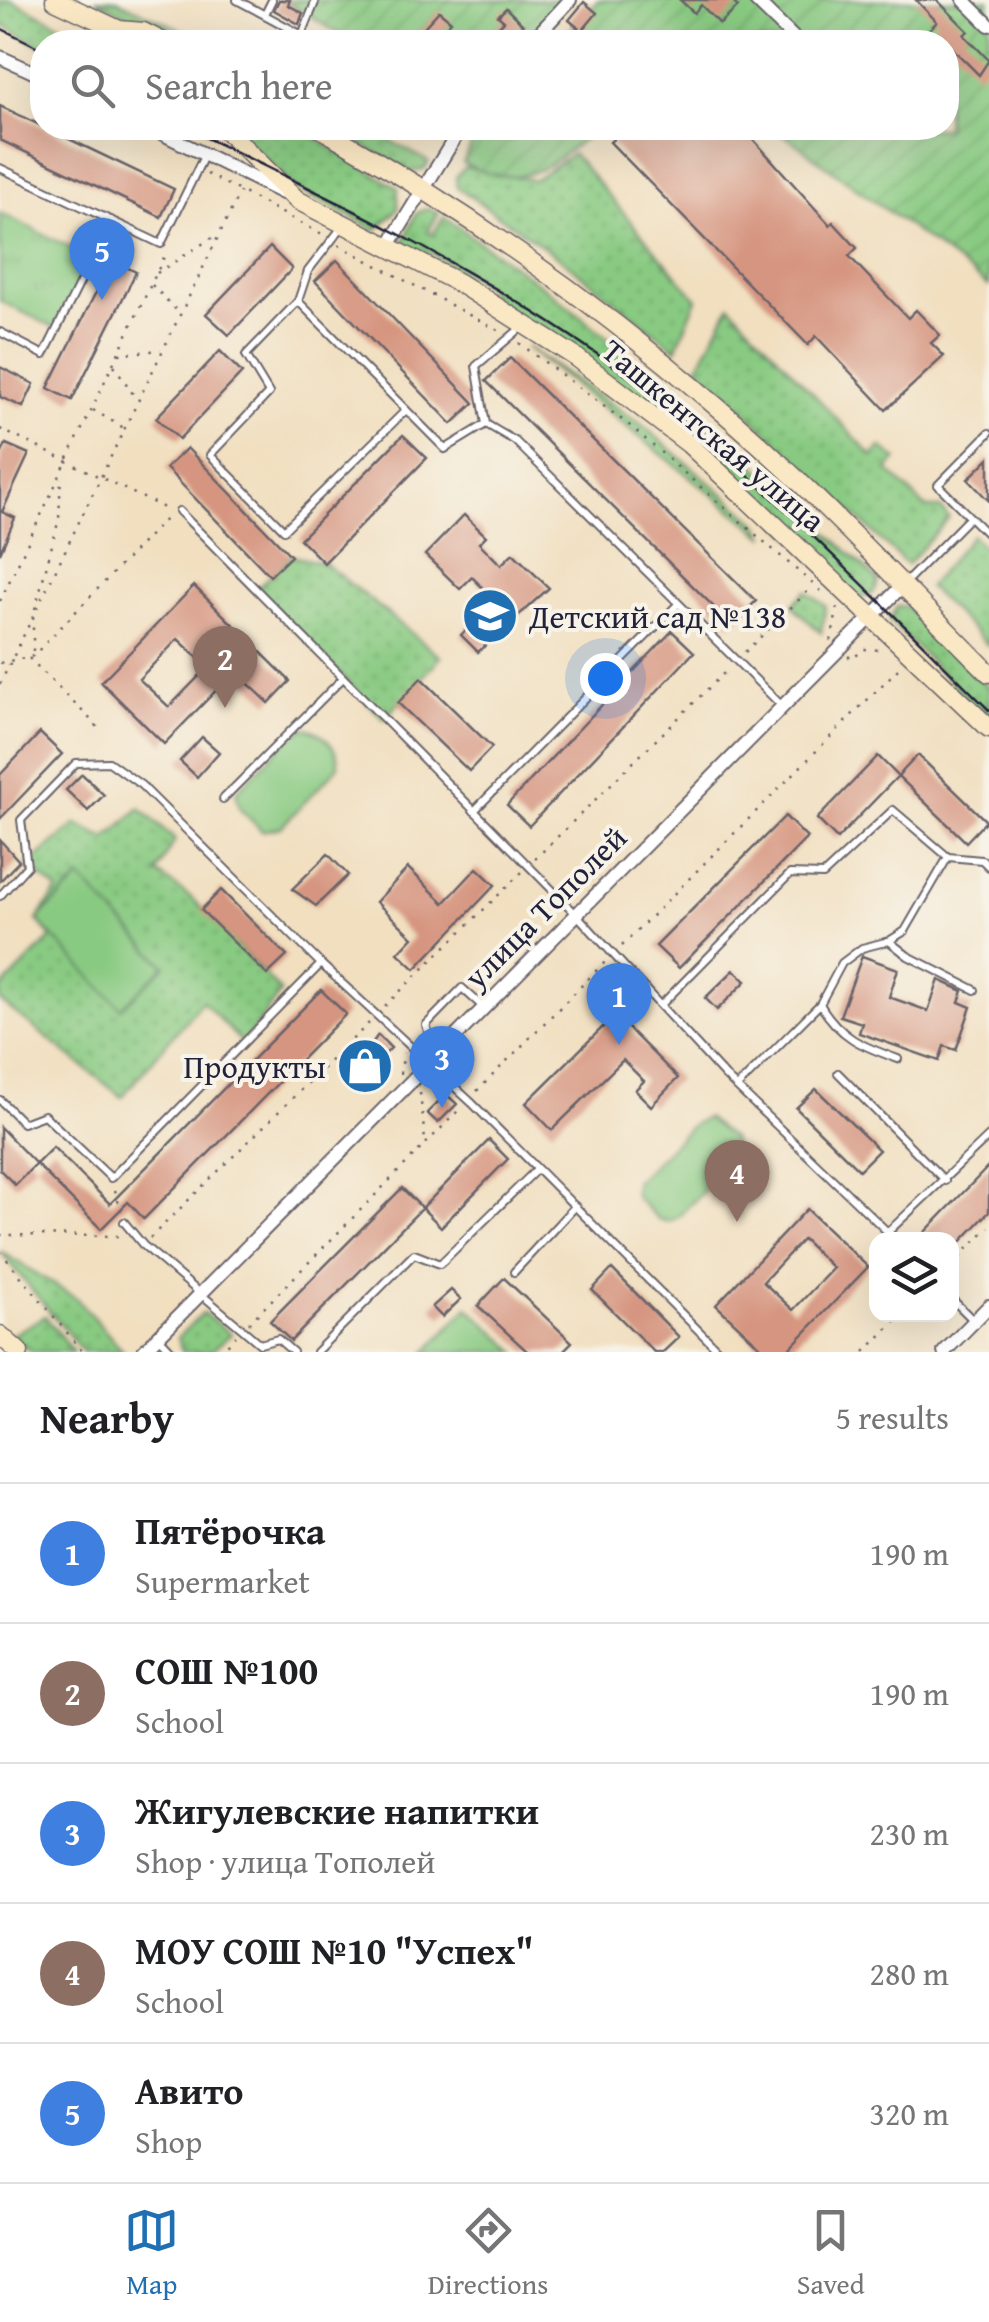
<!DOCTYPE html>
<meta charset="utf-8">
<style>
body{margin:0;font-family:"Gentium Book Plus",serif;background:#f2f2f2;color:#202124}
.controls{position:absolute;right:30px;bottom:30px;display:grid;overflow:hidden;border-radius:20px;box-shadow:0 10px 40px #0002}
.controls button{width:90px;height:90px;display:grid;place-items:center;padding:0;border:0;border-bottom:2px solid #e0e0e0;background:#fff;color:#202124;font:50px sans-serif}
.you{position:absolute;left:605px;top:678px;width:35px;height:35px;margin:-25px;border:8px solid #fff;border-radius:50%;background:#1a73e8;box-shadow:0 0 0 15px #1a73e833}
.badge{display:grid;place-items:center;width:65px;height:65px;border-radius:50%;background:#1f6fb2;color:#fff;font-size:32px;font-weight:700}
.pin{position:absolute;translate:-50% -82px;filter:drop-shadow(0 2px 5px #0008)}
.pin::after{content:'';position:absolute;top:52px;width:35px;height:30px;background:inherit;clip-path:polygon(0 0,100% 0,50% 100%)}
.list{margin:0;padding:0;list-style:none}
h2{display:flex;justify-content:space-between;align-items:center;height:130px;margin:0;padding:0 40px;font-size:42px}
h2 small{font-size:32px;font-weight:400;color:#757577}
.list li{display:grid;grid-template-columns:65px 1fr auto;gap:30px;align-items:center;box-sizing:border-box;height:140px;padding:0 40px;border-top:2px solid #e0e0e0}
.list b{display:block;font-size:38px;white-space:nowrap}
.list p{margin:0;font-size:32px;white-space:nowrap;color:#757577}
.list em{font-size:32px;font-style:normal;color:#757577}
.icon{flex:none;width:55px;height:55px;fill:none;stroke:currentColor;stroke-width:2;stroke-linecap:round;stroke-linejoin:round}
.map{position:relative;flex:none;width:989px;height:1352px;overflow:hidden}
.search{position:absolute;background:#fff;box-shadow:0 10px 40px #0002;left:30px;right:30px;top:30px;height:110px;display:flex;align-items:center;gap:25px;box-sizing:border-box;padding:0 35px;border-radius:40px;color:#757577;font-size:38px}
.sheet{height:830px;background:#fff}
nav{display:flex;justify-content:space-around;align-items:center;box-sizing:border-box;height:140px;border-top:2px solid #e0e0e0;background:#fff;font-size:28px;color:#757577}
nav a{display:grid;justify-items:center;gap:5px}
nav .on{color:#1f6fb2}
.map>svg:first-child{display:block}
.grass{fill:url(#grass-dots);stroke:#56765e;stroke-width:2.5}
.park{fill:url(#park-tufts);stroke:#56765e;stroke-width:2.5}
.garden{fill:url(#garden-furrows);stroke:#56765e;stroke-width:2.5}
.pitch{fill:#89ca82;stroke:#56765e;stroke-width:2.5}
.building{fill:#d69580;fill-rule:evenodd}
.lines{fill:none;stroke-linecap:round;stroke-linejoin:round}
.service-casing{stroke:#6a646a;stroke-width:10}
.minor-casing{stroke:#6a646a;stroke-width:16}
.secondary-casing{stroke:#6a646a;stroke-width:21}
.path{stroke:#6a646a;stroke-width:2.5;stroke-dasharray:2.5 8;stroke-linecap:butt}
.service{stroke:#fff;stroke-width:6}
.minor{stroke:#fff;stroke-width:12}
.secondary{stroke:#fae7c3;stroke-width:18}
.tram{stroke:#22223b;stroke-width:2.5}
.labels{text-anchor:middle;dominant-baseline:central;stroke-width:8;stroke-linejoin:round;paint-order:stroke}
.street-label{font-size:32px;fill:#22223b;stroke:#f7f3e8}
.poi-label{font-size:32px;fill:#22223b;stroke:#f7f3e8;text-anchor:start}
</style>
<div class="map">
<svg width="989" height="1352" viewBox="0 0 989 1352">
<defs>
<pattern id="grass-dots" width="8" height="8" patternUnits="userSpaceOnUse" patternTransform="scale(2.5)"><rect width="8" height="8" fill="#89ca82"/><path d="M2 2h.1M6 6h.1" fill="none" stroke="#76ad71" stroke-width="1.8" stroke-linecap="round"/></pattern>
<pattern id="park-tufts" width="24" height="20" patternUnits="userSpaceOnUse" patternTransform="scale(2.5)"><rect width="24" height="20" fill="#89ca82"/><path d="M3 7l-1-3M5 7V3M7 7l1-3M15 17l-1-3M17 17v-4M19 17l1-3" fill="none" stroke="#76ad71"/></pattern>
<pattern id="garden-furrows" width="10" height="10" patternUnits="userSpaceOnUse" patternTransform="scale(2.5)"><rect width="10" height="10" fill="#89ca82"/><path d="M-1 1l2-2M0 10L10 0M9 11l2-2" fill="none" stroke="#76ad71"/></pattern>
</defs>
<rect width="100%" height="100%" fill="#f7f3e8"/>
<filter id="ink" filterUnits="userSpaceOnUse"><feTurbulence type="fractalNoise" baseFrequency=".01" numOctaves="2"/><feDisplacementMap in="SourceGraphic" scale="20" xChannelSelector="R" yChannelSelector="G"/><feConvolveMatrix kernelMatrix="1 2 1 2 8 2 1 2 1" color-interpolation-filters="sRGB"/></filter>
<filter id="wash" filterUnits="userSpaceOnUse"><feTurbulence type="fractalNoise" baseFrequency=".0048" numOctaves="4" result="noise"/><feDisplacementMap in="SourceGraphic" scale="40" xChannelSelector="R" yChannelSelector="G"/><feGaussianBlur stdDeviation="2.25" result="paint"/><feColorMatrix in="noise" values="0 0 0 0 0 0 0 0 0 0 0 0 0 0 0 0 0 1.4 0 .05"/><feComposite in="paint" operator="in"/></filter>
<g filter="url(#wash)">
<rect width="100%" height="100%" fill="#f1dfc0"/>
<g class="grass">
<polygon points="0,0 11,0 96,42 42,46 0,24"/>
<polygon points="95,0 117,0 208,42 185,42"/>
<polygon points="234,128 299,128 398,188 398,209 376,230 298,190"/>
<polygon points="331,128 367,128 429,162 425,169 411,172"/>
<polygon points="573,154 697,299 676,349 564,261 457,187 456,177 465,167 533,180"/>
<path d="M427,208L439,213L428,231L433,234L444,217L544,287L682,397L878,580C876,595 869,596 856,598L733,478L490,297L488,288L429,252L413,253L403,243L416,214Z"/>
<polygon points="730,305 872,456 881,447 897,459 888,470 926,508 941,508 949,518 907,565 698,367"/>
<polygon points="526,347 642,425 759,524 766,537"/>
<polygon points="972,535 989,553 989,646 928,587"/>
<polygon points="291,556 324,563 441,657 384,719 256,589"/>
<polygon points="806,591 826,606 821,633 792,605"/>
<polygon points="897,606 907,607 989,687 989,721 889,620"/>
<polygon points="140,808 175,840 157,873 193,899 281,992 243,1044 202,1001 122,1097 0,1001 0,990 52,937 37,920 58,890 27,866 77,824 106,839"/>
<polygon points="0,1251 76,1298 123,1351 83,1352"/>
<polygon points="203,1313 231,1334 210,1352 182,1352 178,1337"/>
<polygon points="45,1316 73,1352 33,1352 10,1336"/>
</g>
<polygon class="park" points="0,213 92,258 57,329 0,301"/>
<g class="garden">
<polygon points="283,0 565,0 526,42 353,42"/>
<polygon points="598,0 989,0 989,286 775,128 946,128 946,42 559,42"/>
<path d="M479,128H597C548,166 526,194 463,163Z"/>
</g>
<g class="pitch">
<path d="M306,728C323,731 340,750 338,767L281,827L262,831L240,809L236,792L294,733Z"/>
<polygon points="80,878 165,966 121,1008 37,920"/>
<polygon points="706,1118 732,1139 735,1158 678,1217 668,1222 658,1219 635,1197 635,1182 693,1124"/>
<polygon points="468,1307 517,1352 426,1352"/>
</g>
<g id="blocks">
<g class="building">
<polygon points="279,0 290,0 288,5 303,13 299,24 274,10"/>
<polygon points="680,0 731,0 738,7 720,24 701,5 694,13"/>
<polygon points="916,0 937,0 968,31 964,35 989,60 979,75 946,42 916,42 937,22"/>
<polygon points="584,2 597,13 582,31 569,20"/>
<polygon points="506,8 523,25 506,42 483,42 504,21 498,16"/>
<polygon points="439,11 451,21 445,28 449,32 440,42 423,42 416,36"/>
<polygon points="0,106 174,189 161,217 0,140"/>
<polygon points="625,128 743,128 830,225 833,222 857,248 849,256 908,318 916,310 940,335 931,343 944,356 886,410 816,336 808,345 610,142"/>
<polygon points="270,247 292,269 229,335 206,314"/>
<polygon points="112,260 136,272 72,400 48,388"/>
<polygon points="337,260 474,403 452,424 315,281"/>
<polygon points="220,351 242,373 179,439 156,418"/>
<polygon points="510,358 756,601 732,625 486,381"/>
<polygon points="0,367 34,384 23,407 0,397"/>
<polygon points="403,435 427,458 324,563 300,539"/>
<polygon points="6,444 29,454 2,512 15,518 0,553 0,457"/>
<polygon points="187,448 291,556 270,576 166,468"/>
<polygon points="989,458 989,501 968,479"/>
<polygon points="464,515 486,536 479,543 501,565 513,553 549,588 478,652 461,635 495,600 472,577 460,589 425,555"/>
<path d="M194,586L290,681L269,703L235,671L164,744L101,682ZM178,639L208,667L169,707L139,679Z"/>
<polygon points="672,631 694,652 529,826 507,805"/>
<polygon points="421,678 492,747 469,771 398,703"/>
<polygon points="40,733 62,754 0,819 0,775"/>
<polygon points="202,737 219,752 197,777 180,761"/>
<polygon points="918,755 986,821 966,842 898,776 837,839 817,819 878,756 898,776"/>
<polygon points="82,774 104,795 88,811 66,790"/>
<polygon points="785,816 807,838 679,968 656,946"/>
<polygon points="0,840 19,861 0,881"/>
<polygon points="328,854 348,875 316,906 292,889"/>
<polygon points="408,868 444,903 477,868 495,885 415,969 398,953 413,937 376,902"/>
<polygon points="221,890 287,956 267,975 201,910"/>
<polygon points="862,956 898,969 889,997 928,1011 939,980 963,991 959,1002 971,1007 956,1050 944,1046 939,1061 859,1033 862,1023 840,1016"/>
<polygon points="734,970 746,981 717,1010 705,998"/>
<polygon points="321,990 346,1014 144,1219 128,1202 101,1229 36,1164 53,1147 110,1204"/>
<polygon points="615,1015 678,1078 651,1106 635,1090 644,1081 623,1060 552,1130 526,1103"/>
<polygon points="378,1035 391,1048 362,1078 354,1069"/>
<polygon points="816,1089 879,1150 859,1170 796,1108"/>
<polygon points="446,1094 457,1104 438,1123 427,1113"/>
<polygon points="0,1127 36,1164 15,1185 0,1170"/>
<polygon points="489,1140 508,1159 441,1227 422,1208"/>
<polygon points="989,1166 989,1212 952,1251 952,1240 931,1240 924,1233"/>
<polygon points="402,1188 422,1208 291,1341 270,1321"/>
<path d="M807,1209L868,1267L786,1352H766L716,1305ZM803,1239L833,1268L793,1310L763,1282Z"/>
<polygon points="612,1269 679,1337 663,1352 654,1352 592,1290"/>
<polygon points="504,1278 572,1342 562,1352 528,1352 478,1306"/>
<polygon points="451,1290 461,1299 442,1317 432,1307"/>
</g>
</g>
</g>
<g filter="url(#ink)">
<use href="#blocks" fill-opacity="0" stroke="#6a646a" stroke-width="2.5"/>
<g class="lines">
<g class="service-casing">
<g id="service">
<polyline points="237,0 315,42"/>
<polyline points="265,14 272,0"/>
<polyline points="302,35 316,0"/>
<polyline points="0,168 161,244 205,154"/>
<polyline points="342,227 308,271 298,301 246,355 269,393 210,455 284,530 406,410"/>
<polyline points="298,301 445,449 486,424 515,441 783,707"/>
<polyline points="0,332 44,355 111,220"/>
<polyline points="486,424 476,366 522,327"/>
<polyline points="989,433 938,485 989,536"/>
<polyline points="179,511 577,915 725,1076 896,1240"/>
<polyline points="903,585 969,518"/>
<polyline points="223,799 343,678"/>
<polyline points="474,811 677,605"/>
<polyline points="0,896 27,866 21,820 76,763 109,762 141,785 321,964 472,1103 720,1352"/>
<polyline points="889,941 908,956 975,990"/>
<path d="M820,1004C840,1038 862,1046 898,1059"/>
<polyline points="661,1005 790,874 823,875 893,810 948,857 982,860 989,867"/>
<polyline points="436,1054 426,1025 462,988 483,1007"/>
<polyline points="838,1073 945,1181"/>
<polyline points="739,1085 820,1004 842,963 862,948 889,941 905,931 948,857"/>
<polyline points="0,1100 23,1123 44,1115 111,1178 321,964"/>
<polyline points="124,1222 143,1245 260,1344 278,1339 293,1352"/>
<polyline points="889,1231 989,1136"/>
<polyline points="514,1272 575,1206"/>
<polyline points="952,1299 973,1320"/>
<polyline points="158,1336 173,1352"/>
<polyline points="316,1352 414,1254 440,1264 537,1169"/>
</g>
</g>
<g class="minor-casing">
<g id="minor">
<polyline points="755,0 798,42"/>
<polyline points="964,0 989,25"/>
<polyline points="531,42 570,0"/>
<polyline points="0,57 42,76"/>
<polyline points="151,128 283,193"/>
<polyline points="389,245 461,128"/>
<polyline points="143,1352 902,586"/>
<polyline points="944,1352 989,1306"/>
</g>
</g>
<g class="secondary-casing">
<g id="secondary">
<polyline points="55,0 119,30 143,32 163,42"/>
<polyline points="224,128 297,200 459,283 574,356 689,444 989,728"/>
<path d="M320,128C462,208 593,300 717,407C813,489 900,584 989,673"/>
<polyline points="0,1335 19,1352"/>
</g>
</g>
<g class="path">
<polyline points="123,128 142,136"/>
<polyline points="207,174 324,235"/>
<polyline points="339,245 499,331"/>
<polyline points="157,273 218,234"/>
<polyline points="152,285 178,312"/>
<polyline points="519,343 629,425 821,591"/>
<polyline points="119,354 161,350"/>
<polyline points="114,365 137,400"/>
<polyline points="93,410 124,428"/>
<polyline points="0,429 162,507 168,514"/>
<polyline points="0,601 165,255"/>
<polyline points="35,609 59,519 61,476"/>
<polyline points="33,617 33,654"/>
<polyline points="831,641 838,606"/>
<polyline points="745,652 811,588"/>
<polyline points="848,656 852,659 864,649 885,650"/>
<polyline points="29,658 99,728"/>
<polyline points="0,663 33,656 170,514"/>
<polyline points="0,684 240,192"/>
<polyline points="535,859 729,668"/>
<polyline points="622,946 902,665"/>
<polyline points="385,1006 522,872"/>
<polyline points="400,1074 404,1053"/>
<polyline points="477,1091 605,962"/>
<polyline points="420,1093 425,1140"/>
<polyline points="115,1190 121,1211"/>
<polyline points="0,1235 122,1236"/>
<polyline points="150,1238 369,1023"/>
<polyline points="0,1251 83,1352"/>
<polyline points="952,1265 989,1227"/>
<polyline points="249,1323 461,1108"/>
<polyline points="220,1352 236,1336"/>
<polyline points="865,1352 902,1314"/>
</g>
<use href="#service" class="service"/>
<use href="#minor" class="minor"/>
<use href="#secondary" class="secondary"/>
<g class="tram">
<polyline points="0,28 42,49"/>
<path d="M186,128C328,196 468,264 597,354C741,455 864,587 989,710"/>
</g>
</g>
</g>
<defs>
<g id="school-disc" transform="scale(2.875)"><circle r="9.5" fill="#1f6fb2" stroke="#f7f3e8"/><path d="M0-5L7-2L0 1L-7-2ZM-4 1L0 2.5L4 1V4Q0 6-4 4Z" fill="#fff"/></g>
<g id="shop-disc" transform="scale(2.875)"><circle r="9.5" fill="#1f6fb2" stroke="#f7f3e8"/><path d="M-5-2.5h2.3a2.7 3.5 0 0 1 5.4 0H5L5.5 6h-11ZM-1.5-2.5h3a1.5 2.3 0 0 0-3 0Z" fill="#fff"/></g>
</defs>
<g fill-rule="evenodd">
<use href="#school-disc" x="490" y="616"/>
<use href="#shop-disc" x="365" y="1066"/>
</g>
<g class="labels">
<g class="street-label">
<text transform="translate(714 435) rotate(40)">Ташкентская улица</text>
<text transform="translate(545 907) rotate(-45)">улица Тополей</text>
</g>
<g class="poi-label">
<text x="529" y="616">Детский сад №138</text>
<text x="326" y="1066" text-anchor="end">Продукты</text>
</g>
</g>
</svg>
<div class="controls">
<button><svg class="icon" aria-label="layers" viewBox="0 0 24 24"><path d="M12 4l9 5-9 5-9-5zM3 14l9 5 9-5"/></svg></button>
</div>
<div class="you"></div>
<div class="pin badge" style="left:619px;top:1045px;background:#3f7fe0">1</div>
<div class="pin badge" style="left:225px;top:708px;background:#8d6e63">2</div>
<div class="pin badge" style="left:442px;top:1108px;background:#3f7fe0">3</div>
<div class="pin badge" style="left:737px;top:1222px;background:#8d6e63">4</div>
<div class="pin badge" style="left:102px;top:300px;background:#3f7fe0">5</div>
<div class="search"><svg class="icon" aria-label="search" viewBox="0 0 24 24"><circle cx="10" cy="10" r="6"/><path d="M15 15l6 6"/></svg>Search here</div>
</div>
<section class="sheet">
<h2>Nearby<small>5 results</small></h2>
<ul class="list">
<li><span class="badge" style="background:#3f7fe0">1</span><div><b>Пятёрочка</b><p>Supermarket</p></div><em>190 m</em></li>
<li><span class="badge" style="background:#8d6e63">2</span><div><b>СОШ №100</b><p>School</p></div><em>190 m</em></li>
<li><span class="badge" style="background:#3f7fe0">3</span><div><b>Жигулевские напитки</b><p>Shop · улица Тополей</p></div><em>230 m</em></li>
<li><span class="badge" style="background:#8d6e63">4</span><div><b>МОУ СОШ №10 &quot;Успех&quot;</b><p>School</p></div><em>280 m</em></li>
<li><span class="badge" style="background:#3f7fe0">5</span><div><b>Авито</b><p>Shop</p></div><em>320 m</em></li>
</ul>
</section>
<nav>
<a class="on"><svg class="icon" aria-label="map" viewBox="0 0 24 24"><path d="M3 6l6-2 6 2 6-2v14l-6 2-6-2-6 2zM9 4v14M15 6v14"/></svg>Map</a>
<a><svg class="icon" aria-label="directions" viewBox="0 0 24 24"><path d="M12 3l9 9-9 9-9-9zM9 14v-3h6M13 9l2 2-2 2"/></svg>Directions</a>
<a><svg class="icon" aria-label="saved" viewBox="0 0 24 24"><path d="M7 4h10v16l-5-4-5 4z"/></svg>Saved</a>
</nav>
